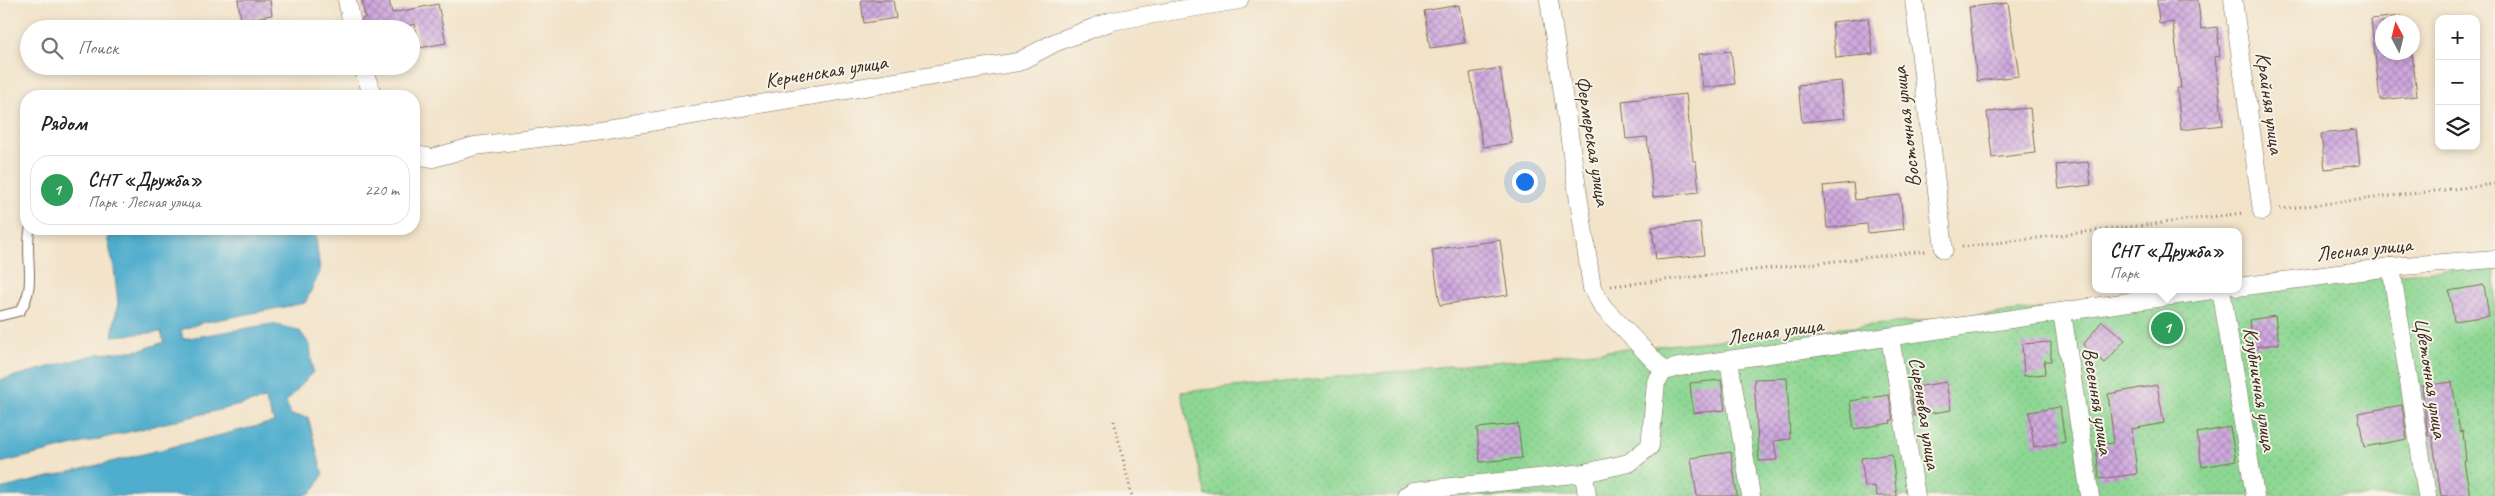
<!DOCTYPE html>
<html lang="ru">
<meta charset="utf-8">
<style>
body{margin:0;font-family:Caveat,sans-serif;background:#f6f6f6;color:#202124}
.controls{position:absolute;right:15px;top:15px;display:grid;overflow:hidden;border-radius:10px;box-shadow:0 2px 8px #0003}
.controls button{width:45px;height:45px;display:grid;place-items:center;padding:0;border:0;border-bottom:1px solid #e0e0e0;background:#fff;color:#202124;font:25px sans-serif}
.compass{position:absolute;left:2375px;top:15px;width:45px;height:45px;border-radius:50%;background:#fff;box-shadow:0 2px 8px #0003;rotate:353deg}
.you{position:absolute;left:1524px;top:181px;width:18px;height:18px;margin:-12px;border:4px solid #fff;border-radius:50%;background:#1a73e8;box-shadow:0 0 0 8px #1a73e833}
.badge{display:grid;place-items:center;width:32px;height:32px;border-radius:50%;background:#0f766e;color:#fff;font-size:16px;font-weight:700}
.pin{position:absolute;translate:-50% -50%;border:2px solid #fff;box-shadow:0 1px 5px #0006}
.popup{position:absolute;left:2092px;top:228px;width:150px;height:65px;box-sizing:border-box;display:grid;place-content:center;border-radius:10px;background:#fff;filter:drop-shadow(0 1px 4px #0005);font-size:16px;white-space:nowrap;color:#757577}
.popup b{font-size:19px;color:#202124}
.popup::after{content:'';position:absolute;left:50%;top:100%;margin-left:-10px;border:10px solid transparent;border-top-color:#fff}
.list{margin:0;padding:0;list-style:none}
h2{display:flex;justify-content:space-between;align-items:center;height:65px;margin:0;padding:0 20px;font-size:21px}
h2 small{font-size:16px;font-weight:400;color:#757577}
.list li{display:grid;grid-template-columns:32px 1fr auto;gap:15px;align-items:center;box-sizing:border-box;height:70px;margin:0 10px 10px;padding:0 10px;border:1px solid #e0e0e0;border-radius:20px}
.list b{display:block;font-size:19px;white-space:nowrap}
.list p{margin:0;font-size:16px;white-space:nowrap;color:#757577}
.list em{font-size:16px;font-style:normal;color:#757577}
.icon{flex:none;width:28px;height:28px;fill:none;stroke:currentColor;stroke-width:2;stroke-linecap:round;stroke-linejoin:round}
.map{position:relative;flex:none;width:2495px;height:496px;overflow:hidden}
.search{position:absolute;background:#fff;box-shadow:0 2px 8px #0003;left:20px;top:20px;width:400px;height:55px;display:flex;align-items:center;gap:12px;box-sizing:border-box;padding:0 18px;border-radius:28px;color:#757577;font-size:19px}
.panel{position:absolute;background:#fff;box-shadow:0 2px 8px #0003;left:20px;top:90px;width:400px;height:145px;border-radius:20px}
.map>svg:first-child{display:block}
.grass{fill:url(#grass-dots);stroke:#648058}
.water{fill:#4fadcd;stroke:#456c76}
.building{fill:url(#building-cross-hatch)}
.lines{fill:none;stroke-linecap:round;stroke-linejoin:round}
.lane-casing{stroke:#7b6b5a;stroke-width:11}
.street-casing{stroke:#7b6b5a;stroke-width:19}
.path{stroke:#7b6b5a;stroke-width:3;stroke-dasharray:1 4;stroke-linecap:butt}
.lane{stroke:#fff;stroke-width:9}
.street{stroke:#fff;stroke-width:18}
.labels{text-anchor:middle;dominant-baseline:central;stroke-width:4;stroke-linejoin:round;paint-order:stroke}
.street-label{font-size:21px;fill:#3b2a1e;stroke:#f7f3e8}
</style>
<div class="map">
<svg width="2495" height="496" viewBox="0 0 2495 496">
<defs>
<pattern id="grass-dots" width="8" height="8" patternUnits="userSpaceOnUse" patternTransform="scale(1.25)"><rect width="8" height="8" fill="#8dd793"/><path d="M2 2h.1M6 6h.1" fill="none" stroke="#7bb97e" stroke-width="1.8" stroke-linecap="round"/></pattern>
<pattern id="building-cross-hatch" width="8" height="8" patternUnits="userSpaceOnUse" patternTransform="scale(1.25)"><rect width="8" height="8" fill="#cfa8df"/><path d="M0 0l8 8M0 8l8-8" fill="none" stroke="#a989b4"/></pattern>
</defs>
<rect width="100%" height="100%" fill="#f7f3e8"/>
<filter id="ink" filterUnits="userSpaceOnUse"><feTurbulence type="fractalNoise" baseFrequency=".02" numOctaves="2"/><feDisplacementMap in="SourceGraphic" scale="10" xChannelSelector="R" yChannelSelector="G"/><feConvolveMatrix kernelMatrix="1 2 1 2 8 2 1 2 1" color-interpolation-filters="sRGB"/></filter>
<filter id="wash" filterUnits="userSpaceOnUse"><feTurbulence type="fractalNoise" baseFrequency=".0096" numOctaves="4" result="noise"/><feDisplacementMap in="SourceGraphic" scale="20" xChannelSelector="R" yChannelSelector="G"/><feGaussianBlur stdDeviation="1.12" result="paint"/><feColorMatrix in="noise" values="0 0 0 0 0 0 0 0 0 0 0 0 0 0 0 0 0 1.4 0 .05"/><feComposite in="paint" operator="in"/></filter>
<g filter="url(#wash)">
<rect width="100%" height="100%" fill="#f2e3c9"/>
<polygon class="grass" points="2495,265 2495,496 1206,496 1181,392"/>
<polygon class="water" points="184,229 315,229 320,272 305,303 201,323 181,330 183,339 272,324 299,330 310,345 313,372 286,402 291,415 308,417 323,475 312,492 303,496 0,496 0,489 274,422 265,399 0,463 0,380 98,354 141,350 164,342 161,332 112,336 118,303 114,268 107,237"/>
<g id="blocks">
<g class="building">
<polygon points="238,0 270,0 272,15 241,20"/>
<polygon points="362,0 389,0 392,13 438,4 446,43 419,48 415,24 395,29 363,29 362,19 365,18"/>
<polygon points="861,0 893,0 896,18 864,23"/>
<polygon points="2157,0 2198,0 2201,29 2217,27 2220,56 2215,57 2223,125 2181,130 2177,88 2181,88 2173,22 2159,24"/>
<polygon points="2008,3 2019,76 1977,81 1969,7"/>
<polygon points="1459,5 1465,43 1430,48 1424,11"/>
<polygon points="2402,16 2402,22 2382,22 2382,52 2412,52 2417,96 2380,100 2371,19"/>
<polygon points="1868,18 1873,54 1836,58 1832,22"/>
<polygon points="1731,51 1735,84 1703,88 1699,54"/>
<polygon points="1500,68 1512,143 1483,147 1470,73"/>
<polygon points="1841,81 1845,118 1802,122 1798,85"/>
<polygon points="1686,94 1693,161 1696,161 1699,192 1653,197 1647,137 1626,139 1622,101"/>
<polygon points="2030,108 2035,153 1992,158 1987,112"/>
<polygon points="2356,130 2360,165 2325,169 2321,134"/>
<polygon points="2088,162 2091,185 2059,189 2056,165"/>
<polygon points="1853,183 1855,200 1900,195 1904,229 1868,233 1867,224 1827,228 1823,186"/>
<polygon points="1700,222 1704,255 1656,260 1652,227"/>
<polygon points="1500,240 1508,295 1440,305 1432,250"/>
<polygon points="2484,285 2489,316 2454,321 2449,291"/>
<polygon points="2275,316 2279,344 2253,347 2249,320"/>
<polygon points="2102,321 2125,340 2105,363 2083,345"/>
<polygon points="2051,342 2051,361 2044,361 2045,374 2024,376 2022,344"/>
<polygon points="1787,378 1790,439 1774,441 1777,460 1759,461 1754,379"/>
<polygon points="1721,380 1725,410 1693,413 1690,383"/>
<polygon points="1946,382 1951,410 1914,416 1910,388"/>
<polygon points="2452,382 2460,432 2463,431 2466,461 2464,461 2470,496 2441,496 2432,435 2428,436 2422,386"/>
<polygon points="2157,385 2164,423 2132,429 2137,474 2099,479 2096,445 2114,443 2108,394"/>
<polygon points="1889,395 1893,420 1890,420 1891,423 1854,429 1850,401"/>
<polygon points="2402,405 2407,439 2364,447 2358,413"/>
<polygon points="2060,407 2065,442 2034,447 2029,412"/>
<polygon points="1518,424 1522,458 1480,462 1477,428"/>
<polygon points="2230,427 2236,461 2202,467 2197,433"/>
<polygon points="1731,452 1737,496 1697,496 1691,458"/>
<polygon points="1892,454 1897,496 1877,496 1875,486 1865,487 1861,458"/>
</g>
</g>
</g>
<g filter="url(#ink)">
<use href="#blocks" fill-opacity="0" stroke="#7b6b5a" stroke-width="1"/>
<g class="lines">
<g class="lane-casing">
<path id="lane" d="M0,316L20,311C38,285 24,258 30,229"/>
</g>
<g class="street-casing">
<g id="street">
<polyline points="347,0 353,29"/>
<polyline points="1549,0 1592,288 1603,307 1664,371"/>
<polyline points="1914,0 1944,249"/>
<polyline points="2233,0 2262,211"/>
<polyline points="362,66 373,96"/>
<polyline points="414,155 433,158 475,146 595,131 1018,62 1056,42 1112,21 1239,0"/>
<polyline points="2391,267 2427,496"/>
<polyline points="2238,287 2391,267 2495,259"/>
<polyline points="2221,289 2255,496"/>
<polyline points="2062,312 2090,496"/>
<polyline points="1890,337 1916,496"/>
<polyline points="1729,361 1751,496"/>
<polyline points="1584,473 1587,496"/>
<polyline points="1406,496 1413,491 1584,473 1629,463 1650,446 1656,382 1664,371 1679,367 2219,289"/>
</g>
</g>
<g class="path">
<polyline points="2280,209 2495,184"/>
<polyline points="1962,247 2244,213"/>
<polyline points="1611,286 1926,251"/>
<polyline points="1114,421 1132,496"/>
</g>
<use href="#lane" class="lane"/>
<use href="#street" class="street"/>
</g>
</g>
<g class="labels">
<g class="street-label">
<text transform="translate(826 71) rotate(-9)">Керченская улица</text>
<text transform="translate(2270 103) rotate(82)">Крайняя улица</text>
<text transform="translate(1906 127) rotate(-97)">Восточная улица</text>
<text transform="translate(1593 141) rotate(81)">Фермерская улица</text>
<text transform="translate(2364 249) rotate(-6)">Лесная улица</text>
<text transform="translate(1775 331) rotate(-8)">Лесная улица</text>
<text transform="translate(2431 378) rotate(81)">Цветочная улица</text>
<text transform="translate(2260 389) rotate(81)">Клубничная улица</text>
<text transform="translate(2098 401) rotate(81)">Весенняя улица</text>
<text transform="translate(1925 413) rotate(81)">Сиреневая улица</text>
</g>
</g>
</svg>
<div class="controls">
<button>+</button>
<button>−</button>
<button><svg class="icon" aria-label="layers" viewBox="0 0 24 24"><path d="M12 4l9 5-9 5-9-5zM3 14l9 5 9-5"/></svg></button>
</div>
<svg class="compass" viewBox="-18 -18 36 36"><path d="M0-13l5 13h-10z" fill="#e53935"/><path d="M0 13l5-13h-10z" fill="#757577"/></svg>
<div class="you"></div>
<div class="pin badge" style="left:2167px;top:328px;background:#2e9e5b">1</div>
<div class="popup"><b>СНТ «Дружба»</b>Парк</div>
<div class="search"><svg class="icon" aria-label="search" viewBox="0 0 24 24"><circle cx="10" cy="10" r="6"/><path d="M15 15l6 6"/></svg>Поиск</div>
<section class="panel">
<h2>Рядом<small></small></h2>
<ul class="list">
<li><span class="badge" style="background:#2e9e5b">1</span><div><b>СНТ «Дружба»</b><p>Парк · Лесная улица</p></div><em>220 m</em></li>
</ul>
</section>
</div>
